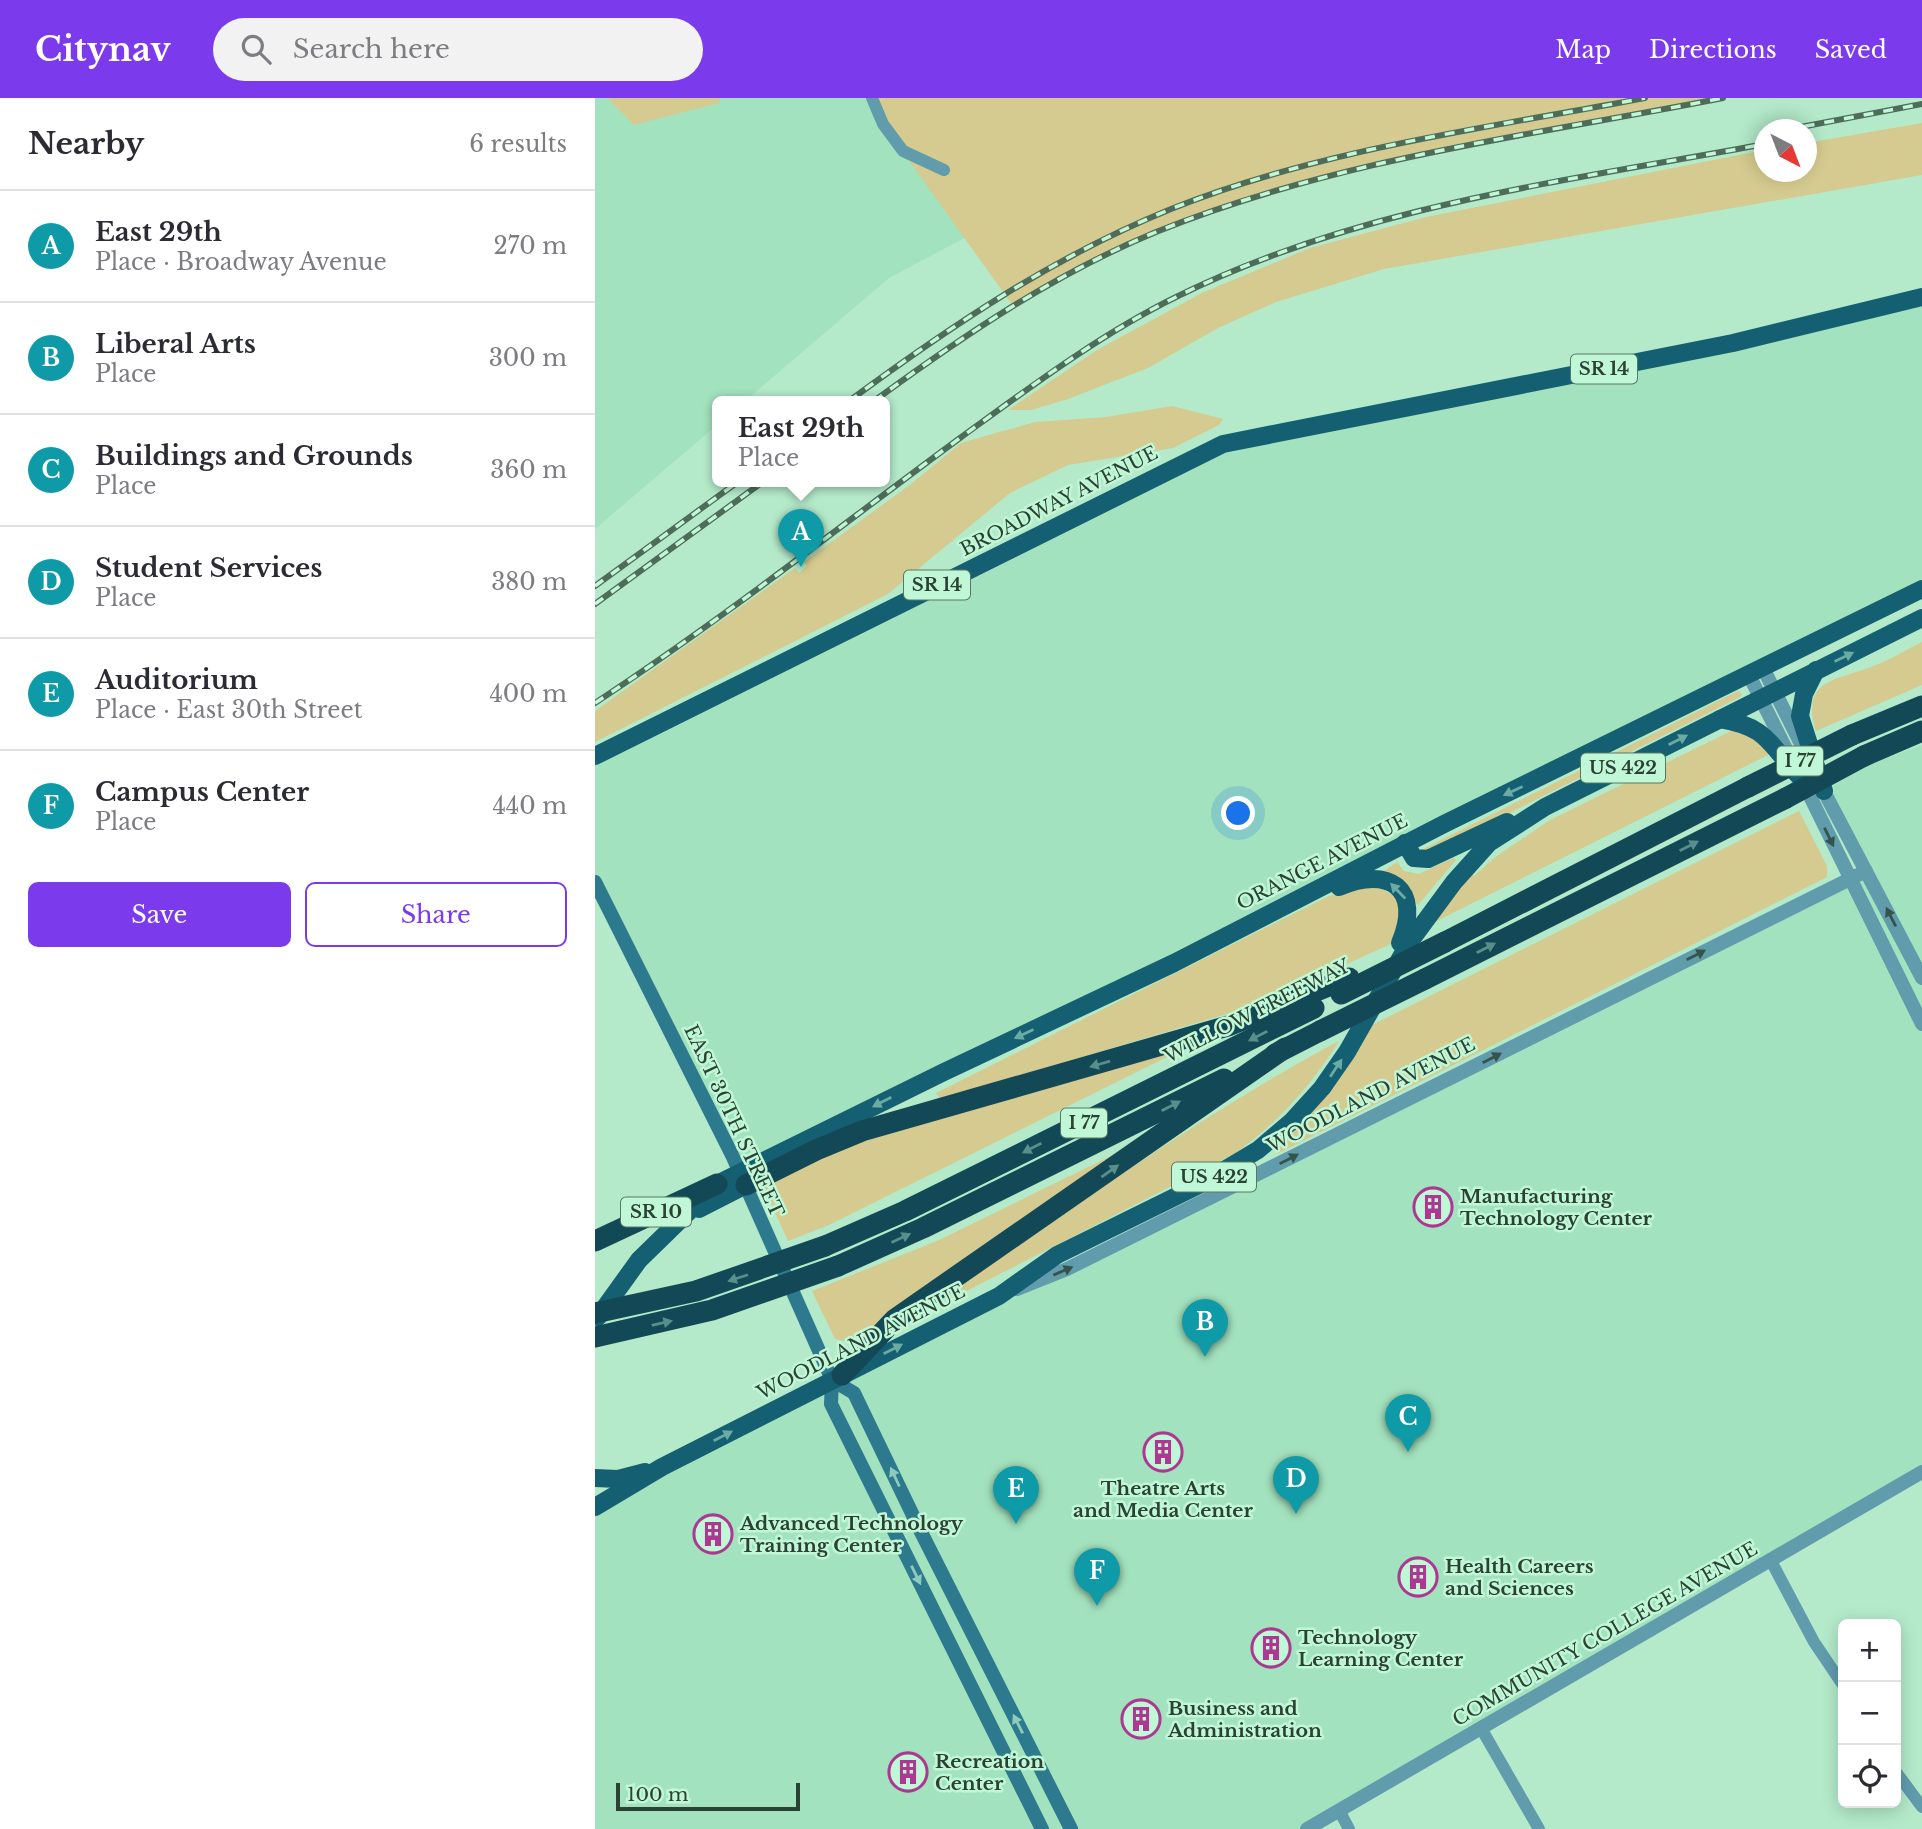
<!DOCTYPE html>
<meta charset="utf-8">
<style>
body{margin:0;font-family:"Libre Baskerville",serif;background:#f2f2f3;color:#2b2b33}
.controls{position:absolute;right:21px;bottom:21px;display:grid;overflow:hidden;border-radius:10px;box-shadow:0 4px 18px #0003}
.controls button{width:63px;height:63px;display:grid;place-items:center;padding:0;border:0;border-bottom:2px solid #e1e1e2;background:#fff;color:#2b2b33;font:35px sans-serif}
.compass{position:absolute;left:1159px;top:21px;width:63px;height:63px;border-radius:50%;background:#fff;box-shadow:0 4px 18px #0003;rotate:138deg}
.scale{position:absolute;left:21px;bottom:18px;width:184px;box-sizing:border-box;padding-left:7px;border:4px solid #2b4134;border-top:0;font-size:19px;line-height:24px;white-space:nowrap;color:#2b4134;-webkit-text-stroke:5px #c0f7d7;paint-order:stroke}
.you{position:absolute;left:644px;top:716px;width:24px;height:24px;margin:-18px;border:5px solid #fff;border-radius:50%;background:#1a73e8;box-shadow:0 0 0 10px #1a73e833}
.badge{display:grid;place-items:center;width:46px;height:46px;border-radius:50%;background:#7c3aed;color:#fff;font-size:23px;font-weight:700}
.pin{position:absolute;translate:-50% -58px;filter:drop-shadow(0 2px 4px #0008)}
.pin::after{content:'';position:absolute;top:37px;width:24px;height:21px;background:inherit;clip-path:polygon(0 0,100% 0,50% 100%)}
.popup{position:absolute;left:117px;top:298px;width:178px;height:91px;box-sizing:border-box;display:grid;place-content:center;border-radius:10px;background:#fff;filter:drop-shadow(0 2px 5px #0005);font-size:23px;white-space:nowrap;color:#7c7c81}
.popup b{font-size:26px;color:#2b2b33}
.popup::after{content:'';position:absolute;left:50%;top:100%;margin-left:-14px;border:14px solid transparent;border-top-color:#fff}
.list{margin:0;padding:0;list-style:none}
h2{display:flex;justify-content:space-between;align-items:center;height:91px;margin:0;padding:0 28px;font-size:30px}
h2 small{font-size:23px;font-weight:400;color:#7c7c81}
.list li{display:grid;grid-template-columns:46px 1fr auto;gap:21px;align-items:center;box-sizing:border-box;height:112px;padding:0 28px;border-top:2px solid #e1e1e2}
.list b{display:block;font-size:26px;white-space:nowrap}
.list p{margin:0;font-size:23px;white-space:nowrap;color:#7c7c81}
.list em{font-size:23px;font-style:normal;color:#7c7c81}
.actions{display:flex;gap:14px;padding:21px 28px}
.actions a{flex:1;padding:16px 0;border:2px solid #7c3aed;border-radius:10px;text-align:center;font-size:24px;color:#7c3aed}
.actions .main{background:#7c3aed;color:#fff}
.icon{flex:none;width:38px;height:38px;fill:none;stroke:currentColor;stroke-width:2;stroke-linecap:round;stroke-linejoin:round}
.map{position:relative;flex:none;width:1327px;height:1731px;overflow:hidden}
header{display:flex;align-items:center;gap:42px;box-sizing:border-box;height:98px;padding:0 35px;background:#7c3aed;color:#fff}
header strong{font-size:33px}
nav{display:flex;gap:38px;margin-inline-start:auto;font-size:24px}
.search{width:490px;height:63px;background:#f2f2f3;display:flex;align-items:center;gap:18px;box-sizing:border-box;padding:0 24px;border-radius:38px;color:#7c7c81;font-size:26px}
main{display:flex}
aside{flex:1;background:#fff}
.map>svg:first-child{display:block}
.built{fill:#a3e2be}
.green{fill:#d5ca8f}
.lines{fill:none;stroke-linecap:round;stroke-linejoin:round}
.minor{stroke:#619cad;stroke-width:12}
.tertiary{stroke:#619cad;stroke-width:14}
.secondary{stroke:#2d7a8e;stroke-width:14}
.primary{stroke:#146072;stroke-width:18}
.motorway{stroke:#134956;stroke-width:21}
.rail-casing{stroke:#4e6c5a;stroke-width:6}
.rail{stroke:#c0f7d7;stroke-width:3.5;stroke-dasharray:10;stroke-linecap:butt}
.motorway-bridge{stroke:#134956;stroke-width:21}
.oneway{fill:#6aaca4}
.oneway2{fill:#36534c}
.oneway3{fill:#588f8a}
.oneway4{fill:#8dcbbd}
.labels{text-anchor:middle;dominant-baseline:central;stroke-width:5;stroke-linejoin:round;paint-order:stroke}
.shield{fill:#c0f7d7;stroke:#587865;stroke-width:2}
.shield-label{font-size:18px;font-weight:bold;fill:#2b4134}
.street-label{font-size:19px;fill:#2b4134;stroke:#c0f7d7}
.poi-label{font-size:19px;font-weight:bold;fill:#2b4134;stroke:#c0f7d7;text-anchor:start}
</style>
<header>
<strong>Citynav</strong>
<div class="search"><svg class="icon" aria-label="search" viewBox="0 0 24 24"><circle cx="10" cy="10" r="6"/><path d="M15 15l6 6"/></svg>Search here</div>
<nav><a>Map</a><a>Directions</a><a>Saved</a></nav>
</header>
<main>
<aside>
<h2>Nearby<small>6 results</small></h2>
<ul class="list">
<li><span class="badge" style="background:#0f9aa8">A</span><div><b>East 29th</b><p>Place · Broadway Avenue</p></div><em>270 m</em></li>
<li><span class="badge" style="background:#0f9aa8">B</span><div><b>Liberal Arts</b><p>Place</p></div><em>300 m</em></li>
<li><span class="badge" style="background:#0f9aa8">C</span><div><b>Buildings and Grounds</b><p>Place</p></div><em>360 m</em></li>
<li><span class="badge" style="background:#0f9aa8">D</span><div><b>Student Services</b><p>Place</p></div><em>380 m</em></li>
<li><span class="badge" style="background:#0f9aa8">E</span><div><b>Auditorium</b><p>Place · East 30th Street</p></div><em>400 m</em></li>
<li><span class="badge" style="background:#0f9aa8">F</span><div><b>Campus Center</b><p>Place</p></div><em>440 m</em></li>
</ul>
<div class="actions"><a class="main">Save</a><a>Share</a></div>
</aside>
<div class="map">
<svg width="1327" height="1731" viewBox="0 0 1327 1731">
<rect width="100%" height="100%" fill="#b4eaca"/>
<g class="built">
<polygon points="0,0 617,0 600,18 294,180 150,303 122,303 122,327 0,431"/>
<polygon points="1327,199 1327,491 146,1075 0,784 0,658 607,354"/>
<polygon points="1327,647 1327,1374 712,1731 0,1731 0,1409 67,1369 1270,773 1229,693 1273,667"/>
</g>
<g class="green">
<polygon points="12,0 126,0 124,5 39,27"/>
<polygon points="277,0 1128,0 786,66 676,93 620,111 520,152 418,208 288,26"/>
<polygon points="1327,25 1327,77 789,171 681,204 623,230 553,270 473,301 436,312 413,312 502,252 607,195 715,150 831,119 1169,52 1170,74 1212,74 1212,45"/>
<polygon points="577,308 628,321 624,327 578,350 473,367 415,395 293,496 0,644 0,613 200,470 204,475 212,468 209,464 316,386 366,345 440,324 511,319"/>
<path d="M1327,544V587L1221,633C1206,582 1239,583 1273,570C1292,564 1310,552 1327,544Z"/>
<polygon points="1143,593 1147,596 1145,599 837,754 826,752"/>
<polygon points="1136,633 1155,636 1175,656 836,826 876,775 879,778 899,760 955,722"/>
<path d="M1204,713L1232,768V779L682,1056L680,1051C720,1015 753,975 777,927Z"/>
<polygon points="858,760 861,762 823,807 787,774 802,764 809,773 824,776"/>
<path d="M773,787C813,797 808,809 800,844L662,907L345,1001L341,995L734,798Z"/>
<path d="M744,943C715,989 683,1025 639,1056L352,1203L349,1198C479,1110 606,1016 744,943Z"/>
<polygon points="577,951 578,956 234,1127 193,1143 168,1088 213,1060"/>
<polygon points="526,1053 265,1239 248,1243 240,1241 217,1193 342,1143"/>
</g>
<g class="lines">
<g class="minor">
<polyline points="277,0 288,26 308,53 349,72"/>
<polyline points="1175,1461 1219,1544 1248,1587"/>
<polyline points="886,1630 944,1731"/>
<polyline points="1301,1674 1327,1709"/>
<polyline points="744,1712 754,1731"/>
</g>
<g class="tertiary">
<polyline points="1168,570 1212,658"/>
<polyline points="1154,577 1196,661"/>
<polyline points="1207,682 1327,926"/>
<polyline points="1225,686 1327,880"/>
<polyline points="422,1191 472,1171 1271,773"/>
<polyline points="712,1731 1327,1374"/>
</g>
<g class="secondary">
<polyline points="0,784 137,1057 237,1282 236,1306 447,1731"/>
<polyline points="237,1282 259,1295 325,1432 476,1731"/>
</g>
<g class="primary">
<polyline points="1221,572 1209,596 1205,618 1229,693"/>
<path d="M1125,621C1173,629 1173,645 1204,678"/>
<polyline points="0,658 628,346 1138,245 1327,199"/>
<polyline points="810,745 819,760 833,761 912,724"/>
<path d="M744,789C794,767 828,791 805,845"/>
<polyline points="104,1111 151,1087"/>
<polyline points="3,1219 44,1162 122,1086 349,974 579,865 849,726 1327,491"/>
<polyline points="0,1380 23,1381 50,1374"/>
<polyline points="0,1409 67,1369 404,1198 462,1157 606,1086 663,1052 697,1023 727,990 752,954 814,845 859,784 894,745 950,709 1327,520"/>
</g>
<g class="motorway">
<polyline points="1257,637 1327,608"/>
<polyline points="1269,658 1327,633"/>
<polyline points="850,844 1153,689"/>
<polyline points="830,881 1191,700"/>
<polyline points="680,956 725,933"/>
<polyline points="151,1087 221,1052 267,1033 633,928 754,880"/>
<polyline points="0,1143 122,1086"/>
<polyline points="230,1148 310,1113 719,910"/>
<polyline points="243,1168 328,1130 629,981"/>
<polyline points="247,1277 300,1221 690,950"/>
</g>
<g class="rail-casing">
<g id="rail">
<polyline points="1190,32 1327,6"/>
<path d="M254,303C356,228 458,159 576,111C726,51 892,30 1050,0"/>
<path d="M279,303C368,238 459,176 561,134C741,61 938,37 1128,0"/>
<polyline points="0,488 144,383"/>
<polyline points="0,506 169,383"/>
<path d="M0,605C125,523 244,429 365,340C434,290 504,237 581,199C764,108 971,83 1170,46"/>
</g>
</g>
<use href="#rail" class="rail"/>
<g class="motorway-bridge">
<polyline points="1153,689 1257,637"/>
<polyline points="1191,700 1269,658"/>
<polyline points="746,896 850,844"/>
<polyline points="725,933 830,881"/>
<polyline points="0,1215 101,1193 230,1148"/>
<polyline points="0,1239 117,1212 243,1168"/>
</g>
</g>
<defs><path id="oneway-solid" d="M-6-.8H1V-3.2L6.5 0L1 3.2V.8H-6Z" transform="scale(1.75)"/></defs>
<g class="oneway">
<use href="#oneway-solid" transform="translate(1249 559) rotate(-26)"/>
<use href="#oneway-solid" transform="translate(1083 642) rotate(-27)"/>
<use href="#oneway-solid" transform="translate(918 693) rotate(155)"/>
<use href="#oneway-solid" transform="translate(803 793) rotate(-134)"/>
<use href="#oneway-solid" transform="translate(429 936) rotate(155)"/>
<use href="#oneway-solid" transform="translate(741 970) rotate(-56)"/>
<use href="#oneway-solid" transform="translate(287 1004) rotate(153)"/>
<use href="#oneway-solid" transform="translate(298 1251) rotate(-27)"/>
<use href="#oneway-solid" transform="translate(128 1338) rotate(-27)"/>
</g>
<g class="oneway2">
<use href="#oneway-solid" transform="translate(1234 739) rotate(64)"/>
<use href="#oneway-solid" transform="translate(1296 819) rotate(-117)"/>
<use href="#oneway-solid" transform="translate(1101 857) rotate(-27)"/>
<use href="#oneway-solid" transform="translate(897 960) rotate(-27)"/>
<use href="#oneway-solid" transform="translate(694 1061) rotate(-27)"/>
<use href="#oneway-solid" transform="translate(468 1173) rotate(-23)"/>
</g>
<g class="oneway3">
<use href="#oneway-solid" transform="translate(1094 748) rotate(-27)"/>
<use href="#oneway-solid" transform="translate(891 850) rotate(-27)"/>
<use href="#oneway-solid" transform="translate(663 938) rotate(153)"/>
<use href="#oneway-solid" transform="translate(505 966) rotate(164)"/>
<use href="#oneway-solid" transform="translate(576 1008) rotate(-27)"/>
<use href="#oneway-solid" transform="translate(437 1050) rotate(153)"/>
<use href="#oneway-solid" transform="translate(515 1073) rotate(-35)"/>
<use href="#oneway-solid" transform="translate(306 1140) rotate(-25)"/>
<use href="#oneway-solid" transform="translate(143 1180) rotate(162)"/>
<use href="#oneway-solid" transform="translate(67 1225) rotate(-13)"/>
</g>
<g class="oneway4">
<use href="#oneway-solid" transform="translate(300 1379) rotate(-115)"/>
<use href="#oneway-solid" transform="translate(321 1477) rotate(64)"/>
<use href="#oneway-solid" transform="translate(423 1626) rotate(-117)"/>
</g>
<defs>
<g id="building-ring" transform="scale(2.0125)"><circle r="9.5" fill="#c0f7d7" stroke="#ad3891" stroke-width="1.5"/><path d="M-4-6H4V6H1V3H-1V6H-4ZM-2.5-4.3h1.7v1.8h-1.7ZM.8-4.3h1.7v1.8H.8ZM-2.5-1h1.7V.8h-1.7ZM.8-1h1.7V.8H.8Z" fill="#ad3891"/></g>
</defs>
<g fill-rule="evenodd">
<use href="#building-ring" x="838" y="1109"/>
<use href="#building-ring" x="568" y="1354"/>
<use href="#building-ring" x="118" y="1436"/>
<use href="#building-ring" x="823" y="1479"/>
<use href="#building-ring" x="676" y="1550"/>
<use href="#building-ring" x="546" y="1621"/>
<use href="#building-ring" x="313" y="1674"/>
</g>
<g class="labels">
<g class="shield">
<rect x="976" y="256.5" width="66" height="29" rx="5"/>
<rect x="309" y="472.5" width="66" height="29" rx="5"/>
<rect x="1182" y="648.5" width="46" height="29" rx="5"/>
<rect x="986" y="655.5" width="84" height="29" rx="5"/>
<rect x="466" y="1010.5" width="46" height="29" rx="5"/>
<rect x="577" y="1064.5" width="84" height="29" rx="5"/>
<rect x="26" y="1099.5" width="70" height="29" rx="5"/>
</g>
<g class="shield-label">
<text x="1009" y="271">SR 14</text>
<text x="342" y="487">SR 14</text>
<text x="1205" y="663">I 77</text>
<text x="1028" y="670">US 422</text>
<text x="489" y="1025">I 77</text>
<text x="619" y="1079">US 422</text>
<text x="61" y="1114">SR 10</text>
</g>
<g class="street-label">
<text transform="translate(464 403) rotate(-27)">BROADWAY AVENUE</text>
<text transform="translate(727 764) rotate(-27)">ORANGE AVENUE</text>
<text transform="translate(662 913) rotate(-27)">WILLOW FREEWAY</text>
<text transform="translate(776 997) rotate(-27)">WOODLAND AVENUE</text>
<text transform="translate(139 1023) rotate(65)">EAST 30TH STREET</text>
<text transform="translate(266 1244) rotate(-27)">WOODLAND AVENUE</text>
<text transform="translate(1010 1536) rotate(-30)">COMMUNITY COLLEGE AVENUE</text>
</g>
<g class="poi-label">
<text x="865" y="1098">Manufacturing<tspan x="865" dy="22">Technology Center</tspan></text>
<text x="568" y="1390" text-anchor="middle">Theatre Arts<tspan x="568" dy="22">and Media Center</tspan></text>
<text x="145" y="1425">Advanced Technology<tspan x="145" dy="22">Training Center</tspan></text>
<text x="850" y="1468">Health Careers<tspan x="850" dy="22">and Sciences</tspan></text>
<text x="703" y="1539">Technology<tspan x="703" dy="22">Learning Center</tspan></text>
<text x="573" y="1610">Business and<tspan x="573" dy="22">Administration</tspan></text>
<text x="340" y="1663">Recreation<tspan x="340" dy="22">Center</tspan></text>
</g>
</g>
</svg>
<div class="controls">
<button>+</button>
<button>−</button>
<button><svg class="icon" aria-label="locate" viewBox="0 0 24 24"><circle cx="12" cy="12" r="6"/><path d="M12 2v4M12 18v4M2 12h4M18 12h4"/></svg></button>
</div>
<svg class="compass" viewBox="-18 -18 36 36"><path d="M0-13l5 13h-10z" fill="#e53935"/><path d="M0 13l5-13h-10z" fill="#7c7c81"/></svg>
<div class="scale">100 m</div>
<div class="you"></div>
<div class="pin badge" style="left:206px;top:469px;background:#0f9aa8">A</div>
<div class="popup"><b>East 29th</b>Place</div>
<div class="pin badge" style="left:610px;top:1259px;background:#0f9aa8">B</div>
<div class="pin badge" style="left:813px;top:1354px;background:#0f9aa8">C</div>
<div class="pin badge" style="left:701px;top:1416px;background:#0f9aa8">D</div>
<div class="pin badge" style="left:421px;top:1426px;background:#0f9aa8">E</div>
<div class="pin badge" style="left:502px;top:1508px;background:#0f9aa8">F</div>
</div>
</main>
